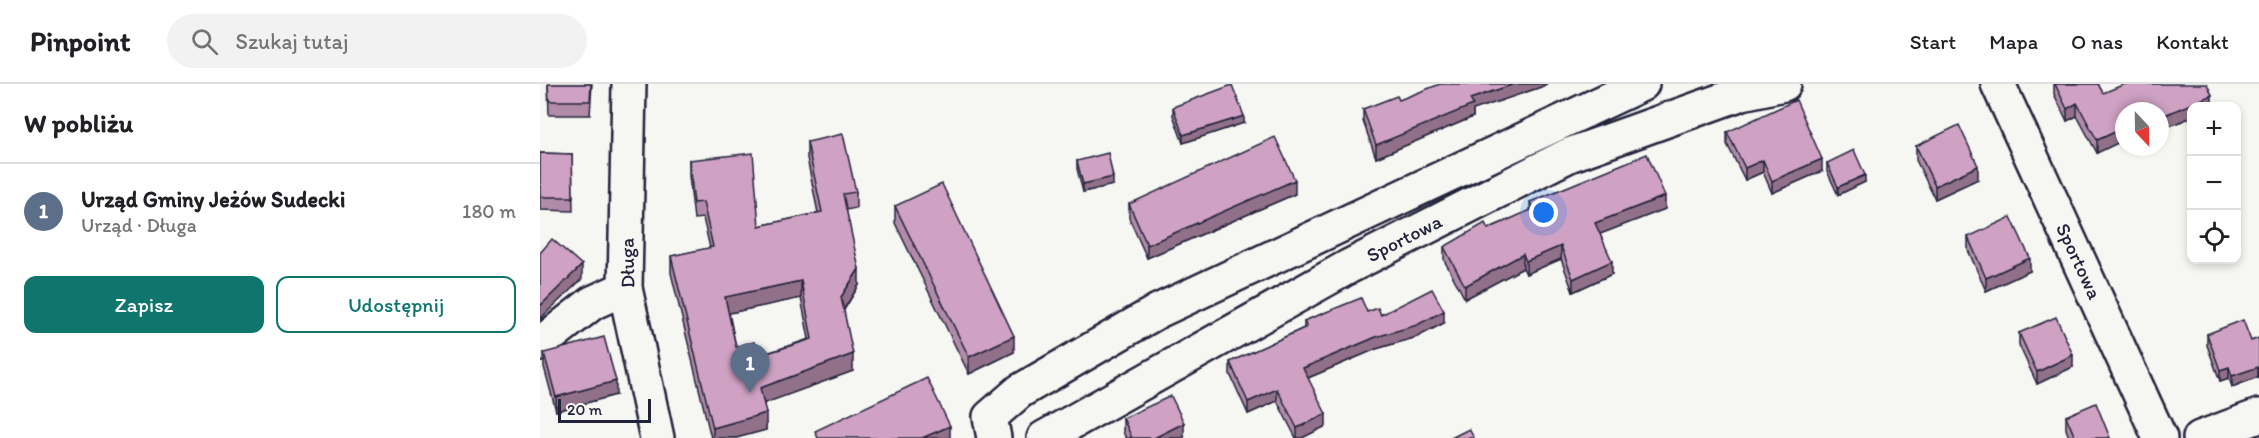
<!DOCTYPE html>
<html lang="pl">
<meta charset="utf-8">
<style>
body{margin:0;font-family:Itim,sans-serif;background:#f2f2f2;color:#202124}
.controls{position:absolute;right:18px;top:18px;display:grid;overflow:hidden;border-radius:12px;box-shadow:0 3px 9px #0003}
.controls button{width:54px;height:54px;display:grid;place-items:center;padding:0;border:0;border-bottom:2px solid #e0e0e0;background:#fff;color:#202124;font:30px sans-serif}
.compass{position:absolute;left:1575px;top:18px;width:54px;height:54px;border-radius:50%;background:#fff;box-shadow:0 3px 9px #0003;rotate:158deg}
.scale{position:absolute;left:18px;bottom:15px;width:93px;box-sizing:border-box;padding-left:6px;border:3px solid #22223b;border-top:0;font-size:16px;line-height:21px;white-space:nowrap;color:#22223b;-webkit-text-stroke:4px #f6f6f2;paint-order:stroke}
.you{position:absolute;left:1004px;top:129px;width:21px;height:21px;margin:-15px;border:4px solid #fff;border-radius:50%;background:#1a73e8;box-shadow:0 0 0 9px #1a73e833}
.badge{display:grid;place-items:center;width:39px;height:39px;border-radius:50%;background:#0f766e;color:#fff;font-size:20px;font-weight:700}
.pin{position:absolute;translate:-50% -50px;filter:drop-shadow(0 2px 3px #0008)}
.pin::after{content:'';position:absolute;top:32px;width:21px;height:18px;background:inherit;clip-path:polygon(0 0,100% 0,50% 100%)}
.list{margin:0;padding:0;list-style:none}
h2{display:flex;justify-content:space-between;align-items:center;height:78px;margin:0;padding:0 24px;font-size:26px}
h2 small{font-size:20px;font-weight:400;color:#757577}
.list li{display:grid;grid-template-columns:39px 1fr auto;gap:18px;align-items:center;box-sizing:border-box;height:96px;padding:0 24px;border-top:2px solid #e0e0e0}
.list b{display:block;font-size:22px;white-space:nowrap}
.list p{margin:0;font-size:20px;white-space:nowrap;color:#757577}
.list em{font-size:20px;font-style:normal;color:#757577}
.actions{display:flex;gap:12px;padding:18px 24px}
.actions a{flex:1;padding:14px 0;border:2px solid #0f766e;border-radius:12px;text-align:center;font-size:21px;color:#0f766e}
.actions .main{background:#0f766e;color:#fff}
.icon{flex:none;width:33px;height:33px;fill:none;stroke:currentColor;stroke-width:2;stroke-linecap:round;stroke-linejoin:round}
.map{position:relative;flex:none;width:1719px;height:354px;overflow:hidden}
header{display:flex;align-items:center;gap:36px;box-sizing:border-box;height:84px;padding:0 30px;background:#fff;border-bottom:2px solid #e0e0e0}
header strong{font-size:28px}
nav{display:flex;gap:33px;margin-inline-start:auto;font-size:21px}
.search{width:420px;height:54px;background:#f2f2f2;display:flex;align-items:center;gap:15px;box-sizing:border-box;padding:0 21px;border-radius:33px;color:#757577;font-size:22px}
main{display:flex}
aside{flex:1;background:#fff}
.map>svg:first-child{display:block}
.lines{fill:none;stroke-linecap:round;stroke-linejoin:round}
.minor-casing{stroke:#22223b;stroke-width:38}
.minor{stroke:#f6f6f2;stroke-width:33}
.wall{fill:#b28ba9;stroke:#22223b;stroke-width:1.5;fill-rule:evenodd}
.shaded-wall{fill:#917189;stroke:#22223b;stroke-width:1.5}
.building{fill:#cfa2c4;stroke:#22223b;stroke-width:1.5;fill-rule:evenodd}
.labels{text-anchor:middle;dominant-baseline:central;stroke-width:6;stroke-linejoin:round;paint-order:stroke}
.street-label{font-size:20px;fill:#22223b;stroke:#f6f6f2}
</style>
<header>
<strong>Pinpoint</strong>
<div class="search"><svg class="icon" aria-label="search" viewBox="0 0 24 24"><circle cx="10" cy="10" r="6"/><path d="M15 15l6 6"/></svg>Szukaj tutaj</div>
<nav><a>Start</a><a>Mapa</a><a>O nas</a><a>Kontakt</a></nav>
</header>
<main>
<aside>
<h2>W pobliżu<small></small></h2>
<ul class="list">
<li><span class="badge" style="background:#5c6f8a">1</span><div><b>Urząd Gminy Jeżów Sudecki</b><p>Urząd · Długa</p></div><em>180 m</em></li>
</ul>
<div class="actions"><a class="main">Zapisz</a><a>Udostępnij</a></div>
</aside>
<div class="map">
<svg width="1719" height="354" viewBox="0 0 1719 354">
<rect width="100%" height="100%" fill="#f6f6f2"/>
<filter id="ink" filterUnits="userSpaceOnUse"><feTurbulence type="fractalNoise" baseFrequency=".0167" numOctaves="2"/><feDisplacementMap in="SourceGraphic" scale="12" xChannelSelector="R" yChannelSelector="G"/><feConvolveMatrix kernelMatrix="1 2 1 2 8 2 1 2 1" color-interpolation-filters="sRGB"/></filter>
<g filter="url(#ink)">
<g class="lines">
<g class="minor-casing">
<g id="minor">
<polyline points="89,0 85,204 117,354"/>
<polyline points="1458,0 1620,354"/>
<polyline points="0,260 52,219 85,204"/>
<polyline points="454,354 450,333 480,307 618,227 1102,0"/>
<polyline points="504,354 808,183 1029,71 1202,9 1244,0"/>
<polyline points="1660,354 1719,332"/>
</g>
</g>
<use href="#minor" class="minor"/>
</g>
<g class="wall">
<polygon points="8,0 52,0 50,31 9,31"/>
<polygon points="1007,0 1007,1 933,26 933,33 836,74 823,37 823,25 859,16"/>
<polygon points="1514,0 1558,0 1563,9 1672,22 1652,22 1652,33 1620,46 1620,27 1584,27 1557,69 1537,32 1527,37 1514,10"/>
<polygon points="633,23 704,39 643,59 633,31"/>
<polygon points="1187,48 1282,87 1232,109 1223,88 1205,96 1187,60"/>
<path d="M267,58L316,108V124L306,126L319,201L304,226L313,287L224,319L226,346L196,354H171L131,189V172L170,164L163,134L154,135L149,92V76L219,142L278,129L267,74ZM261,214L269,255L218,272L196,263L189,229Z"/>
<polygon points="1376,62 1438,95 1395,115 1376,76"/>
<polygon points="0,69 32,70 33,127 0,126"/>
<polygon points="537,77 573,101 543,108 537,85"/>
<polygon points="1287,79 1325,98 1298,111 1287,87"/>
<polygon points="755,110 607,174 589,134 589,120"/>
<polygon points="990,118 1125,125 1060,150 1072,190 1033,208 1021,175 986,190 983,184 925,215 904,176 904,163 990,127"/>
<polygon points="355,122 474,268 429,290 355,139"/>
<polygon points="1428,153 1490,187 1446,207 1428,166"/>
<polygon points="827,228 904,239 877,253 836,265 768,294 786,342 762,354 756,354 737,317 708,330 690,290 690,278 764,244 764,237"/>
<polygon points="1479,249 1533,283 1497,300 1479,261"/>
<polygon points="1667,250 1711,257 1719,254 1719,295 1718,293 1692,303 1689,294 1680,297 1667,261"/>
<polygon points="4,269 76,311 16,327 4,283"/>
<polygon points="1526,332 1570,354 1529,353 1526,345"/>
<polygon points="583,334 644,353 642,354 586,354 583,348"/>
</g>
<g class="shaded-wall">
<polygon points="974,0 1007,0 1007,1 933,26 933,33 836,74 836,61 930,15"/>
<polygon points="1672,11 1672,22 1652,22 1652,33 1620,46 1620,33"/>
<polygon points="1537,19 1537,32 1527,37 1527,25"/>
<polygon points="704,32 704,39 643,59 643,51"/>
<polygon points="1584,44 1584,56 1557,69 1557,56"/>
<polygon points="1282,75 1282,87 1232,109 1232,97"/>
<polygon points="1223,76 1223,88 1205,96 1205,84"/>
<polygon points="1438,82 1438,95 1395,115 1395,102"/>
<polygon points="1325,91 1325,98 1298,111 1298,103"/>
<polygon points="573,93 573,101 543,108 543,100"/>
<polygon points="755,96 755,110 607,174 607,161"/>
<polygon points="1125,112 1125,125 1055,152 1055,139"/>
<polygon points="1021,162 1021,175 986,190 986,177"/>
<polygon points="983,170 983,184 925,215 925,202"/>
<polygon points="1490,174 1490,187 1446,207 1446,194"/>
<polygon points="1072,177 1072,190 1033,208 1033,195"/>
<polygon points="42,181 42,195 0,235 0,222"/>
<polygon points="319,185 319,201 301,230 301,213"/>
<polygon points="261,197 261,214 185,230 185,213"/>
<polygon points="904,227 904,239 877,253 836,265 763,296 763,284 836,253"/>
<polygon points="474,252 474,268 429,290 429,273"/>
<polygon points="313,270 313,287 220,321 220,304"/>
<polygon points="1533,271 1533,283 1497,300 1497,288"/>
<polygon points="1689,283 1689,294 1680,297 1680,286"/>
<polygon points="1718,283 1718,293 1692,303 1692,292"/>
<polygon points="76,297 76,311 16,327 16,313"/>
<polygon points="737,305 737,317 708,330 708,318"/>
<polygon points="226,329 226,346 196,354 173,354 173,344"/>
<polygon points="786,330 786,342 762,354 757,354 757,344"/>
<polygon points="644,339 644,353 642,354 614,354"/>
<polygon points="410,342 410,354 382,354"/>
</g>
<g class="building">
<polygon points="8,0 51,0 50,17 9,17"/>
<polygon points="900,0 974,0 930,15 933,21 836,61 823,25 857,12 859,16"/>
<polygon points="1515,0 1558,0 1563,9 1585,0 1667,0 1672,11 1620,33 1620,27 1584,27 1584,44 1557,56 1537,19 1527,25"/>
<polygon points="692,1 704,32 643,51 633,23"/>
<polygon points="1256,16 1282,75 1232,97 1223,76 1205,84 1187,48"/>
<polygon points="1419,41 1438,82 1395,102 1376,62"/>
<path d="M303,50L316,108L303,110L319,185L301,213L313,270L220,304L226,329L173,344L131,172L173,163L163,118L154,119L149,76L213,69L219,142L282,128L267,58ZM261,197L272,255L218,272L214,258L196,263L185,213Z"/>
<polygon points="735,53 755,96 607,161 589,120"/>
<polygon points="1314,66 1325,91 1298,103 1287,79"/>
<polygon points="0,69 32,70 33,113 0,113"/>
<polygon points="568,69 573,93 543,100 537,77"/>
<polygon points="1107,70 1125,112 1055,139 1072,177 1033,195 1021,162 986,177 983,170 925,202 904,163 945,139 948,145 993,125 990,118"/>
<polygon points="402,100 474,252 429,273 355,122"/>
<polygon points="1471,133 1490,174 1446,194 1428,153"/>
<polygon points="12,155 42,181 0,222 0,169"/>
<polygon points="892,205 904,227 877,241 836,253 763,284 786,330 757,344 737,305 708,318 690,278 767,243 764,237 821,214 827,228 838,224 841,231"/>
<polygon points="1516,233 1533,271 1497,288 1479,249"/>
<polygon points="1703,236 1711,257 1719,254 1719,284 1718,283 1692,292 1689,283 1680,286 1667,250"/>
<polygon points="64,253 76,297 16,313 4,269"/>
<polygon points="387,294 410,342 382,354 278,354 275,347"/>
<polygon points="631,312 644,339 614,354 592,354 583,334"/>
<polygon points="1556,319 1570,354 1528,354 1534,351 1526,332"/>
<polygon points="929,345 934,354 911,354"/>
</g>
</g>
<g class="labels">
<g class="street-label">
<text transform="translate(864 154) rotate(-27)">Sportowa</text>
<text transform="translate(1539 177) rotate(65)">Sportowa</text>
<text transform="translate(87 179) rotate(-91)">Długa</text>
</g>
</g>
</svg>
<div class="controls">
<button>+</button>
<button>−</button>
<button><svg class="icon" aria-label="locate" viewBox="0 0 24 24"><circle cx="12" cy="12" r="6"/><path d="M12 2v4M12 18v4M2 12h4M18 12h4"/></svg></button>
</div>
<svg class="compass" viewBox="-18 -18 36 36"><path d="M0-13l5 13h-10z" fill="#e53935"/><path d="M0 13l5-13h-10z" fill="#757577"/></svg>
<div class="scale">20 m</div>
<div class="you"></div>
<div class="pin badge" style="left:210px;top:309px;background:#5c6f8a">1</div>
</div>
</main>
